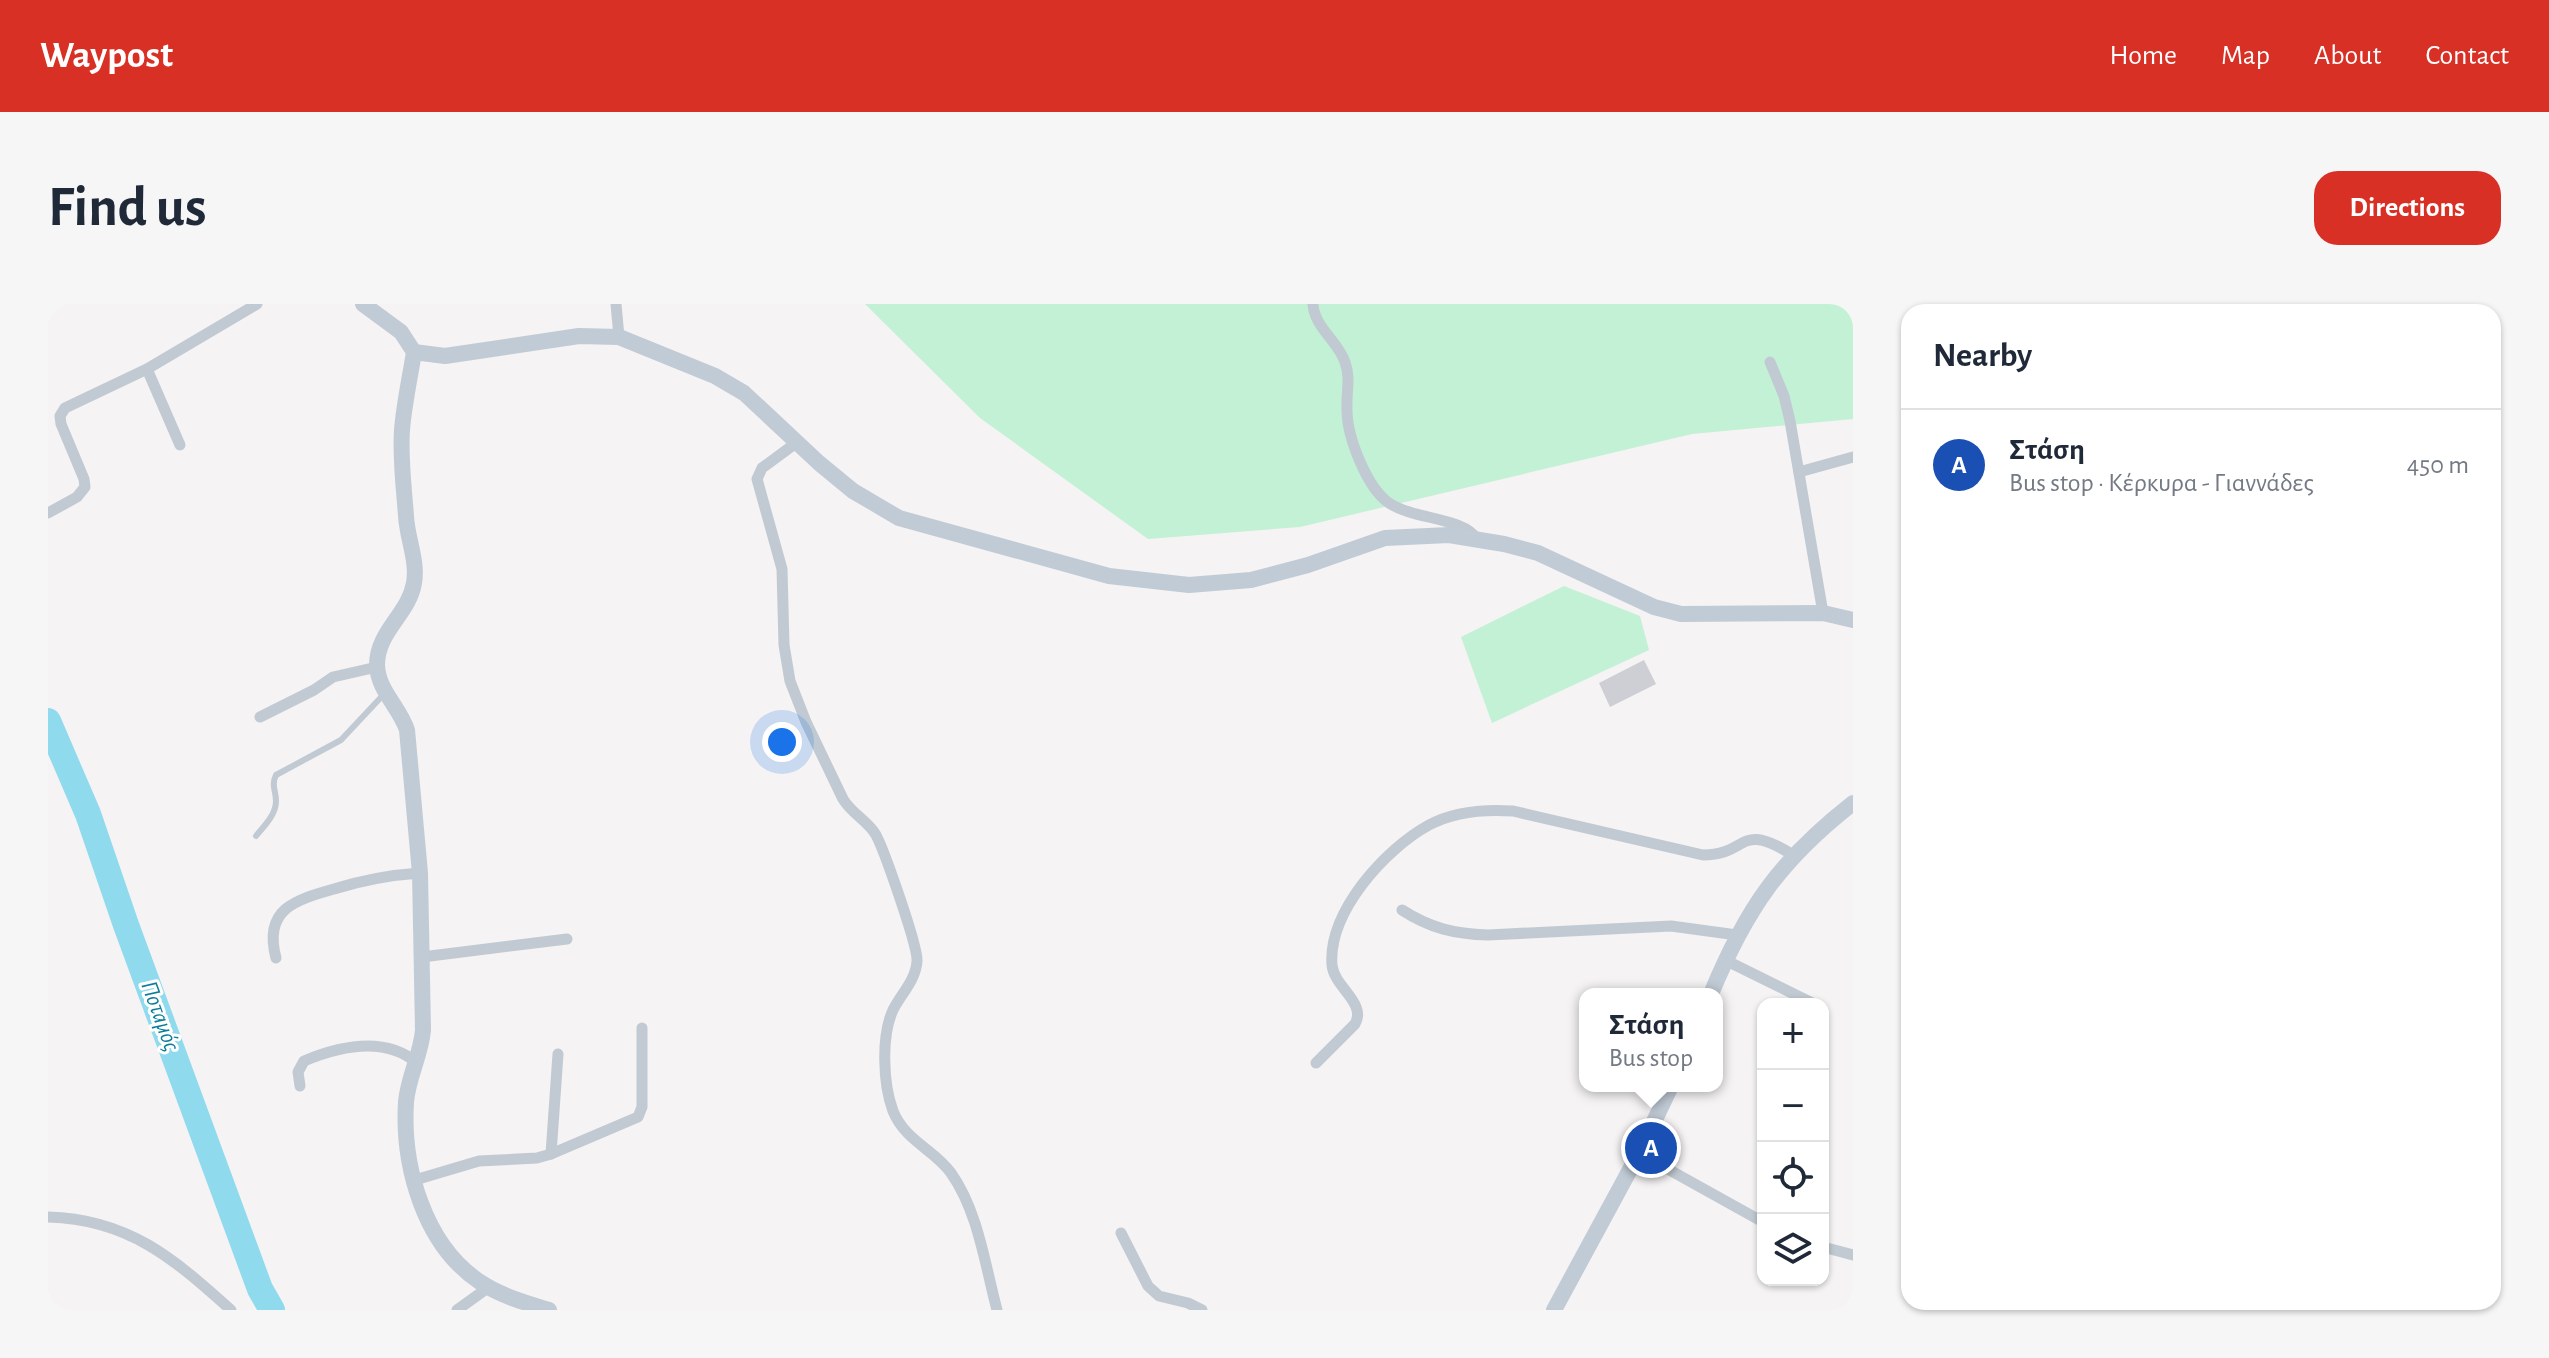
<!DOCTYPE html>
<meta charset="utf-8">
<style>
body{margin:0;font-family:"Alegreya Sans",sans-serif;background:#f6f6f7;color:#1f2937}
.controls{position:absolute;right:24px;bottom:24px;display:grid;overflow:hidden;border-radius:16px;box-shadow:0 2px 6px #0004}
.controls button{width:72px;height:72px;display:grid;place-items:center;padding:0;border:0;border-bottom:2px solid #e0e1e3;background:#fff;color:#1f2937;font:40px sans-serif}
.you{position:absolute;left:734px;top:438px;width:28px;height:28px;margin:-20px;border:6px solid #fff;border-radius:50%;background:#1a73e8;box-shadow:0 0 0 12px #1a73e833}
.badge{display:grid;place-items:center;width:52px;height:52px;border-radius:50%;background:#d93025;color:#fff;font-size:26px;font-weight:700}
.pin{position:absolute;translate:-50% -50%;border:4px solid #fff;box-shadow:0 2px 8px #0006}
.popup{position:absolute;left:1531px;top:684px;width:144px;height:104px;box-sizing:border-box;display:grid;place-content:center;border-radius:16px;background:#fff;filter:drop-shadow(0 2px 6px #0005);font-size:26px;white-space:nowrap;color:#747a83}
.popup b{font-size:30px;color:#1f2937}
.popup::after{content:'';position:absolute;left:50%;top:100%;margin-left:-16px;border:16px solid transparent;border-top-color:#fff}
.list{margin:0;padding:0;list-style:none}
h2{display:flex;justify-content:space-between;align-items:center;height:104px;margin:0;padding:0 32px;font-size:34px}
h2 small{font-size:26px;font-weight:400;color:#747a83}
.list li{display:grid;grid-template-columns:52px 1fr auto;gap:24px;align-items:center;box-sizing:border-box;height:112px;padding:0 32px;border-top:2px solid #e0e1e3}
.list b{display:block;font-size:30px;white-space:nowrap}
.list p{margin:0;font-size:26px;white-space:nowrap;color:#747a83}
.list em{font-size:26px;font-style:normal;color:#747a83}
.icon{flex:none;width:44px;height:44px;fill:none;stroke:currentColor;stroke-width:2;stroke-linecap:round;stroke-linejoin:round}
.map{position:relative;flex:none;width:1805px;height:1006px;overflow:hidden;border-radius:24px}
header{display:flex;align-items:center;gap:48px;box-sizing:border-box;height:112px;padding:0 40px;background:#d93025;color:#fff}
header strong{font-size:38px}
nav{display:flex;gap:44px;margin-inline-start:auto;font-size:28px}
.intro{display:flex;align-items:center;justify-content:space-between;box-sizing:border-box;height:192px;padding:0 48px}
h1{margin:0;font-size:56px}
.button{padding:20px 36px;border-radius:24px;background:#d93025;color:#fff;font-size:28px;font-weight:700}
main{display:flex;gap:48px;padding:0 48px}
aside{flex:1;background:#fff;border-radius:24px;box-shadow:0 2px 6px #0004}
.map>svg:first-child{display:block}
.green{fill:#c3f1d5}
.lines{fill:none;stroke-linecap:round;stroke-linejoin:round}
.river{stroke:#90daee;stroke-width:26}
.building{fill:#cdcfd5}
.lane{stroke:#c1cad2;stroke-width:6}
.street{stroke:#c1cad2;stroke-width:11}
.secondary{stroke:#c1cbd6;stroke-width:16}
.labels{text-anchor:middle;dominant-baseline:central;stroke-width:6;stroke-linejoin:round;paint-order:stroke}
.water-label{font-size:24px;font-style:italic;fill:#0c7c9b;stroke:#fff}
</style>
<header>
<strong>Waypost</strong>
<nav><a>Home</a><a>Map</a><a>About</a><a>Contact</a></nav>
</header>
<div class="intro"><h1>Find us</h1><a class="button">Directions</a></div>
<main>
<div class="map">
<svg width="1805" height="1006" viewBox="0 0 1805 1006">
<rect width="100%" height="100%" fill="#f5f3f3"/>
<g class="green">
<polygon points="817,0 1805,0 1805,115 1644,130 1252,223 1100,235 932,114"/>
<polygon points="1516,282 1592,312 1601,346 1444,419 1413,333"/>
</g>
<g class="lines">
<polyline class="river" points="0,417 40,510 78,621 212,985 224,1006"/>
</g>
<polygon class="building" points="1596,356 1608,380 1562,403 1551,379"/>
<g class="lines">
<path class="lane" d="M208,532C216,522 228,511 228,497C228,487 223,481 228,471L293,436L337,389"/>
<g class="street">
<polyline points="568,0 571,33"/>
<path d="M1265,0C1266,23 1290,37 1297,58C1303,75 1298,89 1299,106C1299,133 1319,184 1341,199C1367,216 1415,213 1429,235"/>
<polyline points="1722,58 1736,92 1742,117 1775,309"/>
<polyline points="99,65 132,141"/>
<path d="M748,139L714,164L709,175L734,265L736,341L742,377L758,418L795,495C804,510 820,517 828,531C836,546 870,642 869,657C868,676 853,690 845,706C833,732 835,780 845,807C857,837 887,846 903,869C930,907 937,961 949,1006"/>
<polyline points="1751,168 1805,153"/>
<polyline points="0,209 29,193 37,183 36,175 13,120 12,112 17,104 99,65 209,0"/>
<polyline points="212,413 266,386 285,373 329,363"/>
<path d="M1354,606C1382,624 1406,630 1440,631L1623,622L1689,631"/>
<polyline points="374,653 519,635"/>
<path d="M228,654C215,605 247,596 286,585C315,576 342,571 372,569"/>
<polyline points="1677,656 1766,700"/>
<path d="M1268,759L1307,720C1319,699 1286,683 1284,661C1280,608 1337,545 1381,521C1407,507 1436,505 1465,507L1655,551C1702,551 1689,516 1745,551"/>
<path d="M252,782L250,768L256,757C292,742 337,732 369,759"/>
<polyline points="1591,849 1715,918"/>
<polyline points="503,850 510,750"/>
<polyline points="367,876 431,857 489,854 503,850 590,813 594,803 594,724"/>
<path d="M0,913C81,915 126,955 183,1006"/>
<polyline points="1073,929 1100,982 1111,992 1140,999 1154,1006"/>
<polyline points="1775,943 1805,951"/>
<polyline points="409,1006 441,983"/>
<polyline points="1803,1006 1805,1003"/>
</g>
<g class="secondary">
<path d="M315,0L353,28L366,48C362,74 356,100 354,126C352,154 356,184 358,212C359,234 370,257 366,279C361,310 329,327 329,361C330,387 351,402 359,426L372,569L375,726C373,751 360,773 358,798C354,862 376,941 432,978C453,992 478,999 501,1006"/>
<polyline points="366,48 397,52 531,32 571,33 667,72 696,89 771,159 805,187 851,214 1061,272 1141,281 1203,276 1260,261 1337,234 1401,231 1456,240 1490,249 1606,303 1633,310 1775,309 1805,316"/>
<path d="M1663,690C1698,605 1732,556 1805,499"/>
<polyline points="1506,1006 1591,849 1623,782"/>
</g>
</g>
<g class="labels">
<g class="water-label">
<text transform="translate(112 712) rotate(70)">Ποταμός</text>
</g>
</g>
</svg>
<div class="controls">
<button>+</button>
<button>−</button>
<button><svg class="icon" aria-label="locate" viewBox="0 0 24 24"><circle cx="12" cy="12" r="6"/><path d="M12 2v4M12 18v4M2 12h4M18 12h4"/></svg></button>
<button><svg class="icon" aria-label="layers" viewBox="0 0 24 24"><path d="M12 4l9 5-9 5-9-5zM3 14l9 5 9-5"/></svg></button>
</div>
<div class="you"></div>
<div class="pin badge" style="left:1603px;top:844px;background:#1a4fb4">A</div>
<div class="popup"><b>Στάση</b>Bus stop</div>
</div>
<aside>
<h2>Nearby<small></small></h2>
<ul class="list">
<li><span class="badge" style="background:#1a4fb4">A</span><div><b>Στάση</b><p>Bus stop · Κέρκυρα - Γιαννάδες</p></div><em>450 m</em></li>
</ul>
</aside>
</main>
